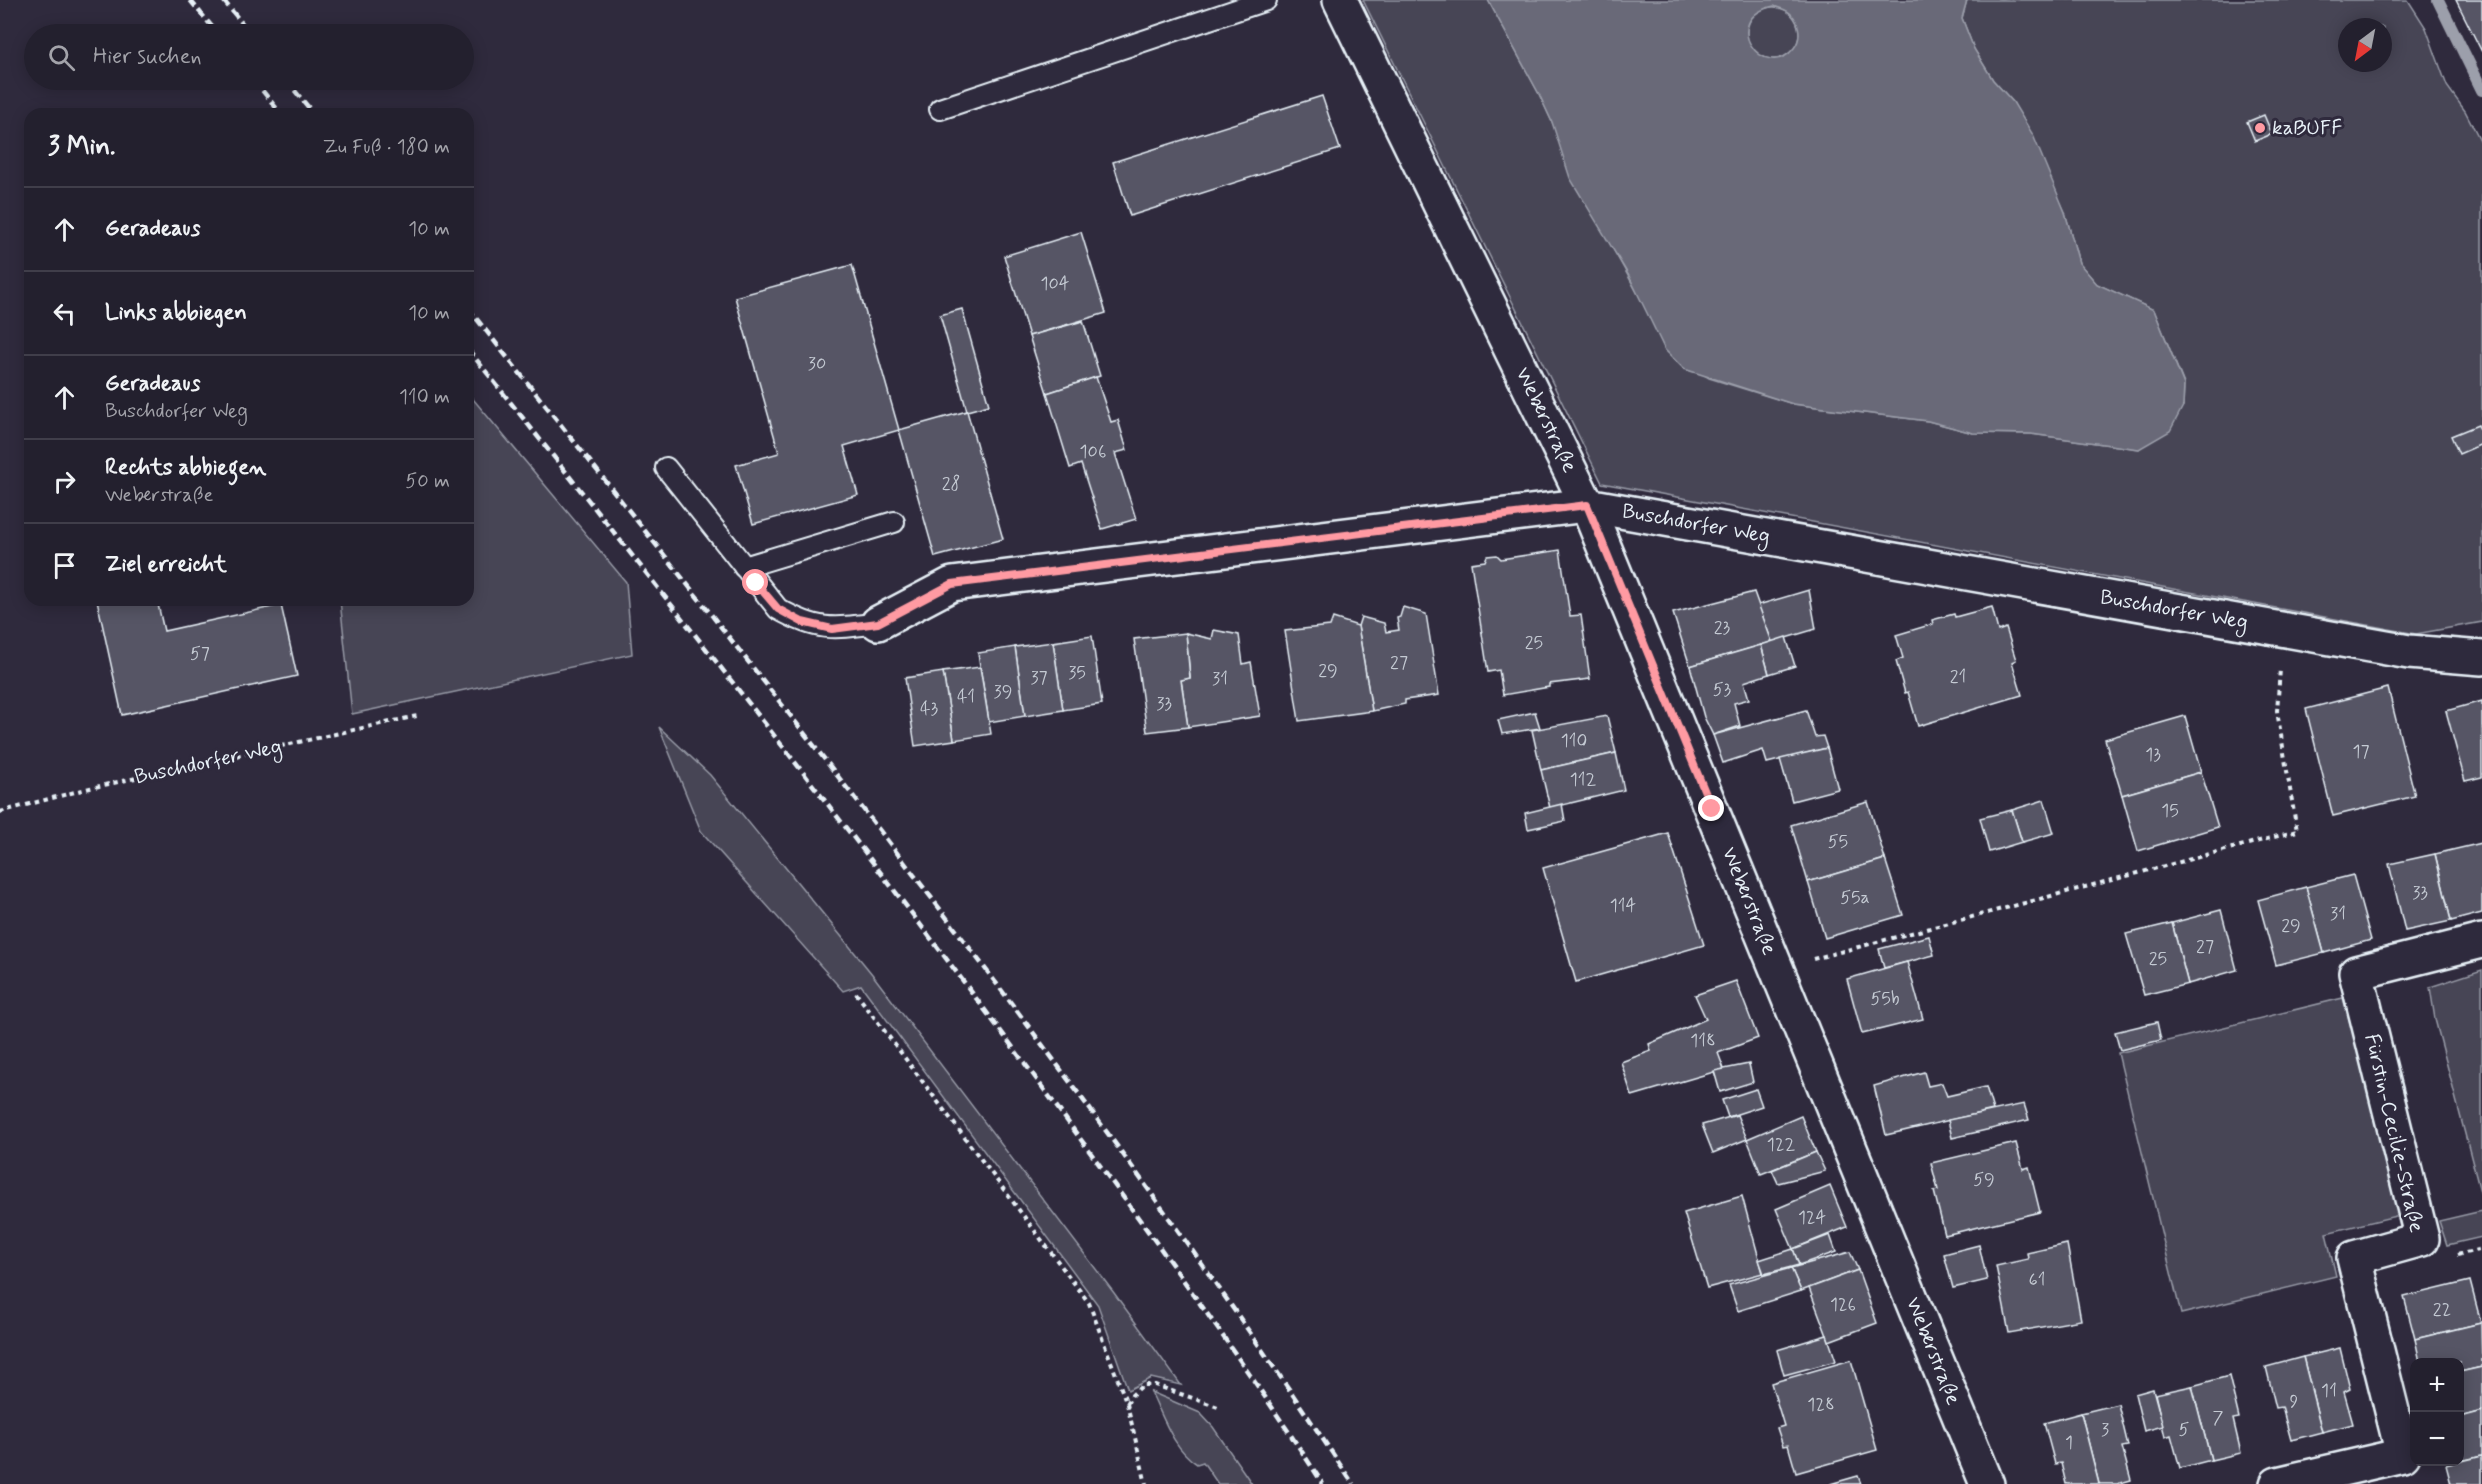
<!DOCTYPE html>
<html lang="de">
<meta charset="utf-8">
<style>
body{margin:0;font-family:Mynerve,sans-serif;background:#2f2d3a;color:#f1f3f6}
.controls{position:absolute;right:18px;bottom:18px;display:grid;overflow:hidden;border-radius:12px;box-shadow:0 3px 15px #0003}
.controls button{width:54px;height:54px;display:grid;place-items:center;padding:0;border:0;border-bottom:2px solid #403e4a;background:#23202e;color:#f1f3f6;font:30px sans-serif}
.compass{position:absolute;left:2338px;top:18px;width:54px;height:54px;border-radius:50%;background:#23202e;box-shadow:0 3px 15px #0003;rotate:212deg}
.stop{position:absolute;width:18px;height:18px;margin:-14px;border:4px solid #ff9aa2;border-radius:50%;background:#fff}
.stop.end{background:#ff9aa2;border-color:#fff;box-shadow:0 2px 6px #0008}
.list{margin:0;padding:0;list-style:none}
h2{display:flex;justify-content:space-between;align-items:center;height:78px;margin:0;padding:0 24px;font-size:26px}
h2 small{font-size:20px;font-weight:400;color:#a3a3aa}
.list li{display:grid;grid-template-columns:39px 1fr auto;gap:18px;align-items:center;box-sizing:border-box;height:84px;padding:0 24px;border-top:2px solid #403e4a}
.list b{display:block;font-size:22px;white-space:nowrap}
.list p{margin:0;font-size:20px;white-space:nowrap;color:#a3a3aa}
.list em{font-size:20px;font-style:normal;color:#a3a3aa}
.icon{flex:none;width:33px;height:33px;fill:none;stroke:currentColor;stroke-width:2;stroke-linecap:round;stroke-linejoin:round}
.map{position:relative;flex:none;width:2482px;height:1484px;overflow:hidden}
.search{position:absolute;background:#23202e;box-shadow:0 3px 15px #0003;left:24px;top:24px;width:450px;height:66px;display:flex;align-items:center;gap:15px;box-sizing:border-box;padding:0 21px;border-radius:33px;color:#a3a3aa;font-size:22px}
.panel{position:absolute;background:#23202e;box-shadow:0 3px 15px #0003;left:24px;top:108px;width:450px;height:498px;border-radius:18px}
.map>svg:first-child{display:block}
.green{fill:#464455;stroke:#979aa6;stroke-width:1.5;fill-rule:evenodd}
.water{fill:#696978;stroke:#9c9fab;stroke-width:1.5;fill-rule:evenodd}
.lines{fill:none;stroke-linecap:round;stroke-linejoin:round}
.stream{stroke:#9c9fab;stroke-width:12}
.building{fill:#575565;stroke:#e8f1f8;stroke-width:1.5}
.lane-casing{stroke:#e8f1f8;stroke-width:24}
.street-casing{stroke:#e8f1f8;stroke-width:38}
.path{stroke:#e8f1f8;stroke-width:4;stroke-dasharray:4.5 4.5;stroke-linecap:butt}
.lane{stroke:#2f2a3d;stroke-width:20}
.street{stroke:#2f2a3d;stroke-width:33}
.rail{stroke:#e8f1f8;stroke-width:4.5;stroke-dasharray:9 4.5;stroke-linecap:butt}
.route{stroke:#ff9aa2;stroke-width:8}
.poi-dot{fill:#ff9aa2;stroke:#2f2a3d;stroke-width:2}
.labels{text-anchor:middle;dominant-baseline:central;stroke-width:6;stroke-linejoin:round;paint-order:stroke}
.number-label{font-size:18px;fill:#c4cad3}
.poi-label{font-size:21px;fill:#e8f1f8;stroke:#2f2a3d;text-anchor:start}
.street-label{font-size:21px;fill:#e8f1f8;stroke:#2f2a3d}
</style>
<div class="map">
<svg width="2482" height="1484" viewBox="0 0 2482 1484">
<rect width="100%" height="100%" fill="#2f2a3d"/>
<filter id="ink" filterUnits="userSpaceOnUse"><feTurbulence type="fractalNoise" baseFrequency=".0167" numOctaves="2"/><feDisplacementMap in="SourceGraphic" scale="12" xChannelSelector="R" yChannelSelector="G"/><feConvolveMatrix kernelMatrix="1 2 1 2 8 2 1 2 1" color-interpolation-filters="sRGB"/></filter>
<g filter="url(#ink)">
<g class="green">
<path d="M1363,0H1488L1539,94L1601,227L1654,323L1665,350L1709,378L1793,404L1928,421L1973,433L2031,434L2139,449L2183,406L2184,384L2154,310L2097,284L2079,263L2065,212L2013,102L1993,80L1974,49L1962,18L1967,0H2408L2426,28L2447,86L2465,111L2482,144V622L2416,634L1602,483ZM2347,27H2383V63H2347Z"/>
<circle cx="1773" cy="33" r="26"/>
<polygon points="468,393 626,582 632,654 352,714 340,600 468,600"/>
<polygon points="659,727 710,775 872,974 1114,1293 1181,1385 1151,1378 1128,1390 1098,1305 861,985 843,991 701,831"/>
<polygon points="2482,970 2482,1199 2435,1019 2430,987"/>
<polygon points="2343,998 2404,1214 2326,1233 2336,1276 2181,1314 2118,1053"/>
<polygon points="2482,1211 2482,1237 2447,1245 2439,1221"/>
<path d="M1151,1392L1200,1413L1213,1427L1252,1484H1218L1203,1462L1197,1464C1173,1449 1163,1416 1151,1392Z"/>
</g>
<path class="water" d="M1488,0H1967L1962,18L1974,49L1993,80L2013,102L2033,135L2065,212L2079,263L2097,284L2154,310L2184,385L2183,406L2170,431L2139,449L2031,434L1973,433L1928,421L1793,404L1684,369L1665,350L1629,276L1570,178L1552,122L1539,94ZM1774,6C1778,8 1784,9 1787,11C1799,18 1803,37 1794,48C1765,85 1716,19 1774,6Z"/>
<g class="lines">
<polyline class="stream" points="2438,0 2482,90"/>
</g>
<g class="building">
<polygon points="2456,0 2482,0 2482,52"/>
<polygon points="1322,96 1340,149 1130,216 1113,162"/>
<polygon points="2264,115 2272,134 2255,141 2247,122"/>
<polygon points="1081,232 1106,313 1029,336 1004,256"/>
<polygon points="852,265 899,430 844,446 858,495 753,524 736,465 779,453 735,297"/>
<polygon points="962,309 989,405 967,411 940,315"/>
<polygon points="1083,321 1100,376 1047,393 1029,336"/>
<polygon points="1096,377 1111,422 1118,420 1127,450 1115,453 1136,519 1102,529 1081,464 1070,468 1047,393"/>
<polygon points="967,411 1003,539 935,557 899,430"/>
<polygon points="2478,425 2482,434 2482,444 2459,454 2451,436"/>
<polygon points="1560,550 1570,616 1581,615 1590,679 1549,684 1549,687 1503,695 1499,670 1488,672 1471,563 1485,561 1487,556 1497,555 1501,559"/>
<polygon points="1809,590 1816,629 1772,642 1758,605"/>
<polygon points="1754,592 1772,642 1690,666 1673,613"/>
<polygon points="97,600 157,600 164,631 281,605 297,676 122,715"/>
<polygon points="1403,607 1426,614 1439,695 1405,700 1405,704 1372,711 1358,626 1361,617 1384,623 1386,632 1399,630 1397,618 1400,617"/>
<polygon points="1992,607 1998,631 2006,628 2016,660 2012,662 2022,695 1918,726 1908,692 1905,693 1896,661 1903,658 1896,635 1933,624 1932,620 1954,614 1955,617"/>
<polygon points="1333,618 1358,626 1372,711 1299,721 1285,631 1330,626"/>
<polygon points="1214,630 1239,635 1243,664 1251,662 1260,716 1188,727 1181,680 1190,678 1186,633 1212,639"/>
<polygon points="1186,633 1190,678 1181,680 1188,727 1147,732 1134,639"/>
<polygon points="1092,636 1102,704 1063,710 1053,642"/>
<polygon points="1786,637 1795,666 1769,674 1761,645"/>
<polygon points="1053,642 1063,710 1025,716 1015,647"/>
<polygon points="1761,645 1769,674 1744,682 1749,699 1734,703 1740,726 1713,735 1704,717 1690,666"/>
<polygon points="1015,647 1025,716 989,722 978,653"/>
<polygon points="980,667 991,734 954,740 943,672"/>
<polygon points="943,672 954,740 915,746 905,678"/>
<polygon points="2388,688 2415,796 2333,816 2306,709"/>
<polygon points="2482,701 2482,777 2465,781 2446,711"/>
<polygon points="1806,710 1815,737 1823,736 1827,748 1767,763 1763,750 1723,763 1713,735"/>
<polygon points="1535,712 1540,728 1502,734 1498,720"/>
<polygon points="1607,716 1616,753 1541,770 1532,730"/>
<polygon points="2185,716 2201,772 2122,795 2105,739"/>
<polygon points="1827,748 1838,789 1792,801 1780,759"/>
<polygon points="1616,753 1624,790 1550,808 1541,770"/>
<polygon points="2201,772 2218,827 2138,851 2122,795"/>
<polygon points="2044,800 2054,833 2022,842 2012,810"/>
<polygon points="1868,802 1885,859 1808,882 1791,825"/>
<polygon points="1562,804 1565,821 1528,829 1525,813"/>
<polygon points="2012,810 2022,842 1989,852 1980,818"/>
<polygon points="1668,833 1704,945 1576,982 1543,868"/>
<polygon points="2482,843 2482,913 2451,921 2435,854"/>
<polygon points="2435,854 2451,921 2405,931 2389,864"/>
<polygon points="1885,859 1903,915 1825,938 1808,882"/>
<polygon points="2353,875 2371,940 2324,953 2306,887"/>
<polygon points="2306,887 2324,953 2276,965 2258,900"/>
<polygon points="2221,910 2237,970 2188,984 2172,923"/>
<polygon points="2172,923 2188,984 2144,995 2126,934"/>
<polygon points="1929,936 1934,955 1884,968 1879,949"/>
<polygon points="1907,962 1923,1019 1862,1034 1847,979"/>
<polygon points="1736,981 1758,1038 1718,1053 1724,1069 1632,1096 1621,1062 1651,1051 1649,1044 1706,1019 1695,995"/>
<polygon points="2157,1022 2161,1040 2120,1050 2115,1032"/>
<polygon points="1749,1064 1753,1082 1720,1092 1714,1071"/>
<polygon points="1924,1072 1928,1086 1942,1083 1947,1096 1986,1087 1993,1110 1886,1135 1874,1086"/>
<polygon points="1756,1089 1762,1106 1728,1117 1722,1100"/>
<polygon points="2024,1104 2029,1120 1952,1138 1948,1120"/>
<polygon points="1737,1115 1747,1139 1713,1153 1702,1125"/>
<polygon points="1801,1116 1816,1152 1761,1174 1747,1139"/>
<polygon points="2016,1143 2023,1169 2029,1167 2040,1212 1945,1235 1934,1191 1938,1190 1931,1163"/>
<polygon points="1816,1152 1825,1171 1778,1183 1772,1170"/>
<polygon points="1830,1186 1847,1227 1793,1249 1776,1209"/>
<polygon points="1742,1196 1763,1273 1707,1288 1684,1213"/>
<polygon points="1830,1235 1836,1252 1799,1265 1793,1249"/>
<polygon points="2067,1244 2081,1320 2009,1333 1996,1266 2028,1259 2027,1253"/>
<polygon points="1979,1245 1987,1280 1953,1288 1944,1254"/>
<polygon points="1793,1249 1799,1265 1764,1274 1759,1260"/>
<polygon points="1850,1252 1858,1270 1801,1291 1791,1268"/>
<polygon points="1791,1268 1801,1291 1738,1311 1729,1285"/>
<polygon points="1858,1270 1877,1323 1829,1341 1809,1288"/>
<polygon points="2470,1281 2481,1323 2415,1339 2404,1297"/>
<polygon points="2481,1323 2482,1367 2460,1372 2460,1362 2420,1362 2415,1339"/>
<polygon points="1827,1335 1836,1361 1784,1375 1777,1350"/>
<polygon points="2340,1348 2350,1389 2344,1392 2353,1424 2322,1432 2303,1357"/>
<polygon points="2303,1357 2322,1432 2291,1440 2282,1407 2276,1408 2266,1367"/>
<polygon points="1851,1360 1877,1450 1796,1473 1788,1445 1783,1446 1777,1428 1784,1426 1771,1383"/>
<polygon points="2482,1367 2482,1411 2460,1417 2460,1372"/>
<polygon points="2229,1376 2239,1418 2233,1419 2241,1453 2211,1460 2192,1386"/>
<polygon points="2192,1386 2211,1460 2180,1468 2171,1435 2165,1437 2155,1394"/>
<polygon points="2153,1389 2163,1426 2144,1431 2135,1394"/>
<polygon points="2118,1404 2128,1446 2122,1447 2131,1480 2117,1484 2099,1484 2081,1413"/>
<polygon points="2482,1411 2482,1456 2460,1461 2460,1417"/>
<polygon points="2081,1413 2099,1484 2066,1484 2061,1463 2055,1464 2044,1423"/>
<polygon points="2482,1456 2482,1484 2451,1484 2446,1465"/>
<polygon points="1858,1476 1861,1484 1830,1484"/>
</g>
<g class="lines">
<g class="lane-casing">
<g id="lane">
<polyline points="940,109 1266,0"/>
<path d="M666,468L778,609C819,632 833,629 878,623"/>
<polyline points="744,567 894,522"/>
</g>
</g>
<g class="street-casing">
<g id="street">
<polyline points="1340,0 1587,505 1987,1484"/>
<polyline points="878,623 952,584 1587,505 2409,652 2482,658"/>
<polyline points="2277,1484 2403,1455 2354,1258 2422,1239 2356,973 2482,941"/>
</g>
</g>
<g class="path">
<polyline points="0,812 86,789 417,716"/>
<polyline points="1813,959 2297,831 2277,711 2280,669"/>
<polyline points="856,993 1089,1303 1127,1404 1146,1484"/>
<polyline points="2457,1255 2482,1249"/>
<polyline points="1127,1404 1132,1395 1143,1385 1155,1385 1218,1407"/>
</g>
<use href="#lane" class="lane"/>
<use href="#street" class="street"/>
<g class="rail">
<polyline points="190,0 218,34"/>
<polyline points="223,0 251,34"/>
<polyline points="254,80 281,114"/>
<polyline points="286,80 314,114"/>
<path d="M468,308C773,692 1081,1075 1353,1484"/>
<path d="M468,349C674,608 881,866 1076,1133C1161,1248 1245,1364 1323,1484"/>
</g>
</g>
</g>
<g class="lines" filter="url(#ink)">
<polyline class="route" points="756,583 778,609 802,622 832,629 878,623 952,584 1587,505 1712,809"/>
</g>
<circle class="poi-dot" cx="2260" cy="128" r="6"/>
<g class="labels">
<g class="number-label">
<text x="1055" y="284">104</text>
<text x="817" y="364">30</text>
<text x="1093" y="452">106</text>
<text x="951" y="484">28</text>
<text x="1722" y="628">23</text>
<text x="1534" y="643">25</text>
<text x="200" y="654">57</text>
<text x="1399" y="663">27</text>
<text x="1328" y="671">29</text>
<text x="1077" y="673">35</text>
<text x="1958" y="677">21</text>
<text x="1039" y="678">37</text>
<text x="1220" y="679">31</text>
<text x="1722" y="690">53</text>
<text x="1003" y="692">39</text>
<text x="966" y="697">41</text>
<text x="1164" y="704">33</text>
<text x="929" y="709">43</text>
<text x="1574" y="741">110</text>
<text x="2361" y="752">17</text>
<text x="2153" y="755">13</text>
<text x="1583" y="780">112</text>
<text x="2170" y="811">15</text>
<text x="1838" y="842">55</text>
<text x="2420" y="893">33</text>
<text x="1855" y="898">55a</text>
<text x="1623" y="906">114</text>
<text x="2338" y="914">31</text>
<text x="2291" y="926">29</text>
<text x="2205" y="947">27</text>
<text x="2158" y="959">25</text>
<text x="1885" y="999">55b</text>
<text x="1703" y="1041">118</text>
<text x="1781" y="1145">122</text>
<text x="1984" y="1180">59</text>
<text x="1812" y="1218">124</text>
<text x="2037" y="1280">61</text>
<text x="1843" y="1305">126</text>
<text x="2442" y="1310">22</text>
<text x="2329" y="1391">11</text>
<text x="2294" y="1402">9</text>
<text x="1821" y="1405">128</text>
<text x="2218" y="1418">7</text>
<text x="2105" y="1430">3</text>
<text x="2184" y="1430">5</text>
<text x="2069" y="1443">1</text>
</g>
<g class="poi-label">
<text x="2272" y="128">kaBUFF</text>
</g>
<g class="street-label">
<text transform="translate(1546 420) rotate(64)">Weberstraße</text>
<text transform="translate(1696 524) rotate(10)">Buschdorfer Weg</text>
<text transform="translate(2174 610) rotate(10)">Buschdorfer Weg</text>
<text transform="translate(208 762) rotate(-12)">Buschdorfer Weg</text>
<text transform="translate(1749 901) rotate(68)">Weberstraße</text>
<text transform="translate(2394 1133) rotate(77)">Fürstin-Cecilie-Straße</text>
<text transform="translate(1933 1351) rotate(68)">Weberstraße</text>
</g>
</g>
</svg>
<div class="controls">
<button>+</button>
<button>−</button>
</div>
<svg class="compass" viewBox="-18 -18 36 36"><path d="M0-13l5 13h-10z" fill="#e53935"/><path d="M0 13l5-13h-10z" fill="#a3a3aa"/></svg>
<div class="stop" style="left:756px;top:583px"></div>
<div class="stop end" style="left:1712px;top:809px"></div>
<div class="search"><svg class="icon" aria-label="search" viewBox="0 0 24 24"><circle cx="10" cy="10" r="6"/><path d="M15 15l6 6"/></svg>Hier suchen</div>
<section class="panel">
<h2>3 Min.<small>Zu Fuß · 180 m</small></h2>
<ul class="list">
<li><svg class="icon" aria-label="ahead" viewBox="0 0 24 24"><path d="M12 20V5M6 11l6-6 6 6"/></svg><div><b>Geradeaus</b></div><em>10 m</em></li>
<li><svg class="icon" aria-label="left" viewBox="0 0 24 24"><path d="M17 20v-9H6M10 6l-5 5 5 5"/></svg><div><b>Links abbiegen</b></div><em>10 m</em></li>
<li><svg class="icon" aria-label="ahead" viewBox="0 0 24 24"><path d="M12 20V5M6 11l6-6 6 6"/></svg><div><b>Geradeaus</b><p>Buschdorfer Weg</p></div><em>110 m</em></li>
<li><svg class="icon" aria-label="right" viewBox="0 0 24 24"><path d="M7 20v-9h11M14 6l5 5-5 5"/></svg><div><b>Rechts abbiegen</b><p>Weberstraße</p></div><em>50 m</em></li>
<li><svg class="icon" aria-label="arrive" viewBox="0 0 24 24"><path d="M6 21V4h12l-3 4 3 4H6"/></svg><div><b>Ziel erreicht</b></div></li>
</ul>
</section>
</div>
